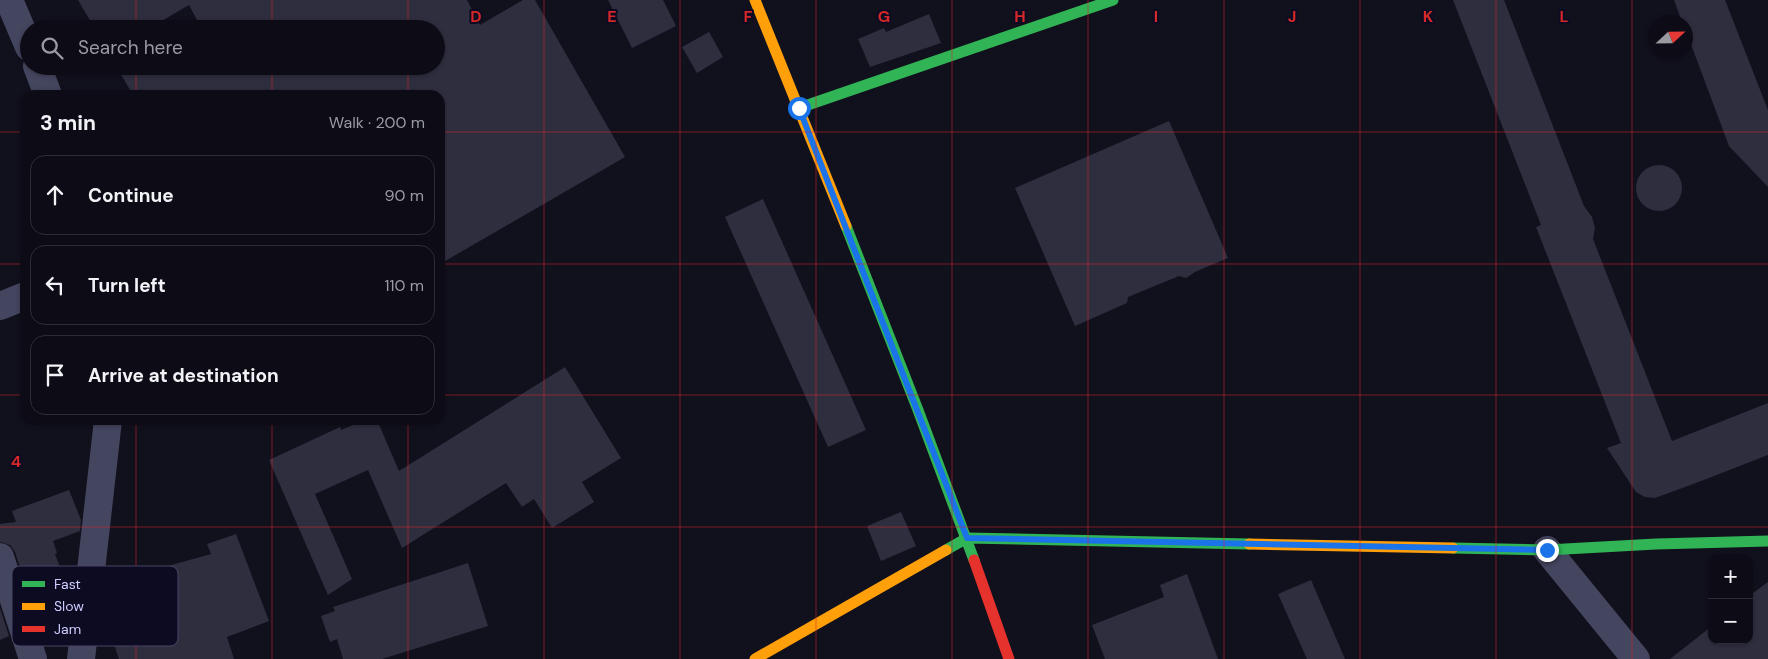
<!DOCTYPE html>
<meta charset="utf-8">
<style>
body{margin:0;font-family:"DM Sans",sans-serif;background:#1b1a23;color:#f1f3f6}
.controls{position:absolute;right:15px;bottom:15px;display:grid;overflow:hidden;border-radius:10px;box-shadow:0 1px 4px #0004}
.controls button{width:45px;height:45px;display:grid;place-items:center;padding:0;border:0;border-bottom:1px solid #2d2c35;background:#0d0c16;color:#f1f3f6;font:25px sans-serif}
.compass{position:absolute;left:1648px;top:15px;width:45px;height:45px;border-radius:50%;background:#0d0c16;box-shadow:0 1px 4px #0004;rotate:68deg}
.stop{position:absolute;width:15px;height:15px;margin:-11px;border:4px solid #1a73e8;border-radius:50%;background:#fff}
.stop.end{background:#1a73e8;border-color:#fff;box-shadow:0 1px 5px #0008}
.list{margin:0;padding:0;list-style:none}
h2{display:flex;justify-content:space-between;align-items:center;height:65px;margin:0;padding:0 20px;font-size:21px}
h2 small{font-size:16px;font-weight:400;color:#9a9ba1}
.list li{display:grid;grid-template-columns:32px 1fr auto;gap:15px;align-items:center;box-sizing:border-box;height:80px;margin:0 10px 10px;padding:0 10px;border:1px solid #2d2c35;border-radius:15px}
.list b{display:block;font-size:19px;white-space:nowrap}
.list em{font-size:16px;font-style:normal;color:#9a9ba1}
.icon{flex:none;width:28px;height:28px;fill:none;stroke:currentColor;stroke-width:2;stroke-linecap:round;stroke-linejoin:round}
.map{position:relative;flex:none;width:1768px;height:659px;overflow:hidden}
.search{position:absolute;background:#0d0c16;box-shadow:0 1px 4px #0004;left:20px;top:20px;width:425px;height:55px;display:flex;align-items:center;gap:12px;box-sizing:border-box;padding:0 18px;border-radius:28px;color:#9a9ba1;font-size:19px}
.panel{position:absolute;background:#0d0c16;box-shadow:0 1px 4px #0004;left:20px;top:90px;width:425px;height:335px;border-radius:15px}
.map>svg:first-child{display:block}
.building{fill:#2f2e3f}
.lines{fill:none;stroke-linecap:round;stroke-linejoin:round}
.street{stroke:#44455e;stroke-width:28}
.fast{stroke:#30b455;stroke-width:11}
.slow{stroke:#ff9f0a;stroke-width:11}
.jam{stroke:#e5322d;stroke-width:11}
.route{stroke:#1a73e8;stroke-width:6}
.grid{fill:none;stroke:#d62828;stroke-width:1;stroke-opacity:0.55}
.key{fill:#0d0b22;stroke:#474564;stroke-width:1}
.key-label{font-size:14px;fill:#cdccff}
.grid-label{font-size:16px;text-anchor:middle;font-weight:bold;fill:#d62828;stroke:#0d0b22;stroke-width:4;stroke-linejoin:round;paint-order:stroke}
</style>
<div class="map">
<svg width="1768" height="659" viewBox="0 0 1768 659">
<rect width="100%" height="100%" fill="#11101d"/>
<g class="building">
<polygon points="78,0 467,0 480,25 523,0 535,0 625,157 440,264 440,95 133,95 116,66 436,66 436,29 202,29 189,5 148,29 95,29"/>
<polygon points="608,0 663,0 676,26 632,48"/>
<polygon points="1453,0 1504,0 1584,206 1592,217 1595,228 1593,239 1672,441 1768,403 1768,455 1696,483 1655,498 1645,497 1636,492 1607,448 1621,443 1536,227 1541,225"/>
<polygon points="1674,0 1725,0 1768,110 1768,187 1729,146 1686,31 1686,22 1682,22"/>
<polygon points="929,14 941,43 870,67 858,39 884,28 886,32"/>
<polygon points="709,32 723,57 697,73 682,47"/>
<polygon points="1169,121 1228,258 1195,272 1186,278 1179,276 1128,297 1127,303 1075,326 1015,188"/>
<circle cx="1659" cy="188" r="23"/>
<polygon points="763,199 866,430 828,447 725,217"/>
<polygon points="565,367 621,458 582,482 594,502 552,528 534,499 522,507 506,483 402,548 368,470 315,494 352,579 328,595 269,460 340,427 341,430 365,420 377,420 399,471"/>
<polygon points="69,490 81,520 80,531 53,541 57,553 55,554 72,599 70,614 39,626 15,552 10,545 0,542 0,524 16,522 12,511"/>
<polygon points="901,512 916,546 881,561 867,526"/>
<polygon points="236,534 269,621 227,637 234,659 119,659 103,611 163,591 157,569 211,554 207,544"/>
<polygon points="468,563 488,626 382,659 343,659 337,639 330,642 321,616 335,611 333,607"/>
<polygon points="1187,574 1218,659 1105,659 1092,625 1164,597 1160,585"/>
<polygon points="1311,580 1345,659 1307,659 1278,594"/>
<polygon points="1768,582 1768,659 1670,659 1712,626 1712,640 1749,640 1749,596"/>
<polygon points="0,608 9,636 0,640"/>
</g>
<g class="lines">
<g class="street">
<polyline points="9,0 29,47"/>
<polyline points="37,66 48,95"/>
<polyline points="0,306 25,296"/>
<polyline points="1547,550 1636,659"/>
<polyline points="0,557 33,659"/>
<polyline points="81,659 108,420"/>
</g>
<g class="fast">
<polyline points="799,108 1113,0"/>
<polyline points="846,226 918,410 974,560"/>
<polyline points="1453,548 1547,550 1656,544 1768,541"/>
<polyline points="946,550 967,538 1249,544"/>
</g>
<g class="slow">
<polyline points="755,0 846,226"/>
<polyline points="1249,544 1453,548"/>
<polyline points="755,659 946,550"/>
</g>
<polyline class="jam" points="974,560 1009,659"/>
</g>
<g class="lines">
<polyline class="route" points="799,108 967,538 1547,550"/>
</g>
<path class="grid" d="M136,0V29M272,0V29M408,0V29M544,0V659M680,0V659M816,0V659M952,0V659M1088,0V659M1224,0V659M1360,0V659M1496,0V659M1632,0V659M136,66V95M272,66V95M408,66V95M0,132H25M440,132H1768M0,264H25M440,264H1768M0,395H25M440,395H1768M136,420V659M272,420V659M408,420V659M0,527H1768"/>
<rect x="12" y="566" width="166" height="80" rx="8" class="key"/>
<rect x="22" y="581" width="23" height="6" fill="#30b455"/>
<rect x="22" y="603" width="23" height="7" fill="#ff9f0a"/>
<rect x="22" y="626" width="23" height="6" fill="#e5322d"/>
<g class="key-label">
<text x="54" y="589">Fast</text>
<text x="54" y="611">Slow</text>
<text x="54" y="634">Jam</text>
</g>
<g class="grid-label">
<text x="476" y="22">D</text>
<text x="612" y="22">E</text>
<text x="748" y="22">F</text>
<text x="884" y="22">G</text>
<text x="1020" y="22">H</text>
<text x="1156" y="22">I</text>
<text x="1292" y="22">J</text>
<text x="1428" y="22">K</text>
<text x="1564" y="22">L</text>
<text x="16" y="467">4</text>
</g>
</svg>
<div class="controls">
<button>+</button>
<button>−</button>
</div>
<svg class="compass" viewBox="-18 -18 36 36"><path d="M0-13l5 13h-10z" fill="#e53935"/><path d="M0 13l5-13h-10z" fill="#9a9ba1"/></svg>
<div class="stop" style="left:799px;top:108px"></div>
<div class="stop end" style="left:1547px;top:550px"></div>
<div class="search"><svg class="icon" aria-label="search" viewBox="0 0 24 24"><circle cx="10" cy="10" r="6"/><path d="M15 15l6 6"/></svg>Search here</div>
<section class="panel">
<h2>3 min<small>Walk · 200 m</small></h2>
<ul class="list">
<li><svg class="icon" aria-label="ahead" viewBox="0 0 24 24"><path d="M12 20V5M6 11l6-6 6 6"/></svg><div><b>Continue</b></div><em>90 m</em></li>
<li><svg class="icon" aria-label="left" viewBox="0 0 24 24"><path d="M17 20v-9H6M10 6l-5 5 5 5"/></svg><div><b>Turn left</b></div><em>110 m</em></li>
<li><svg class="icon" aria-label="arrive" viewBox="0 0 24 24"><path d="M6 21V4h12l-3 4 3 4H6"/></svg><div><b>Arrive at destination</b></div></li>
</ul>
</section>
</div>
